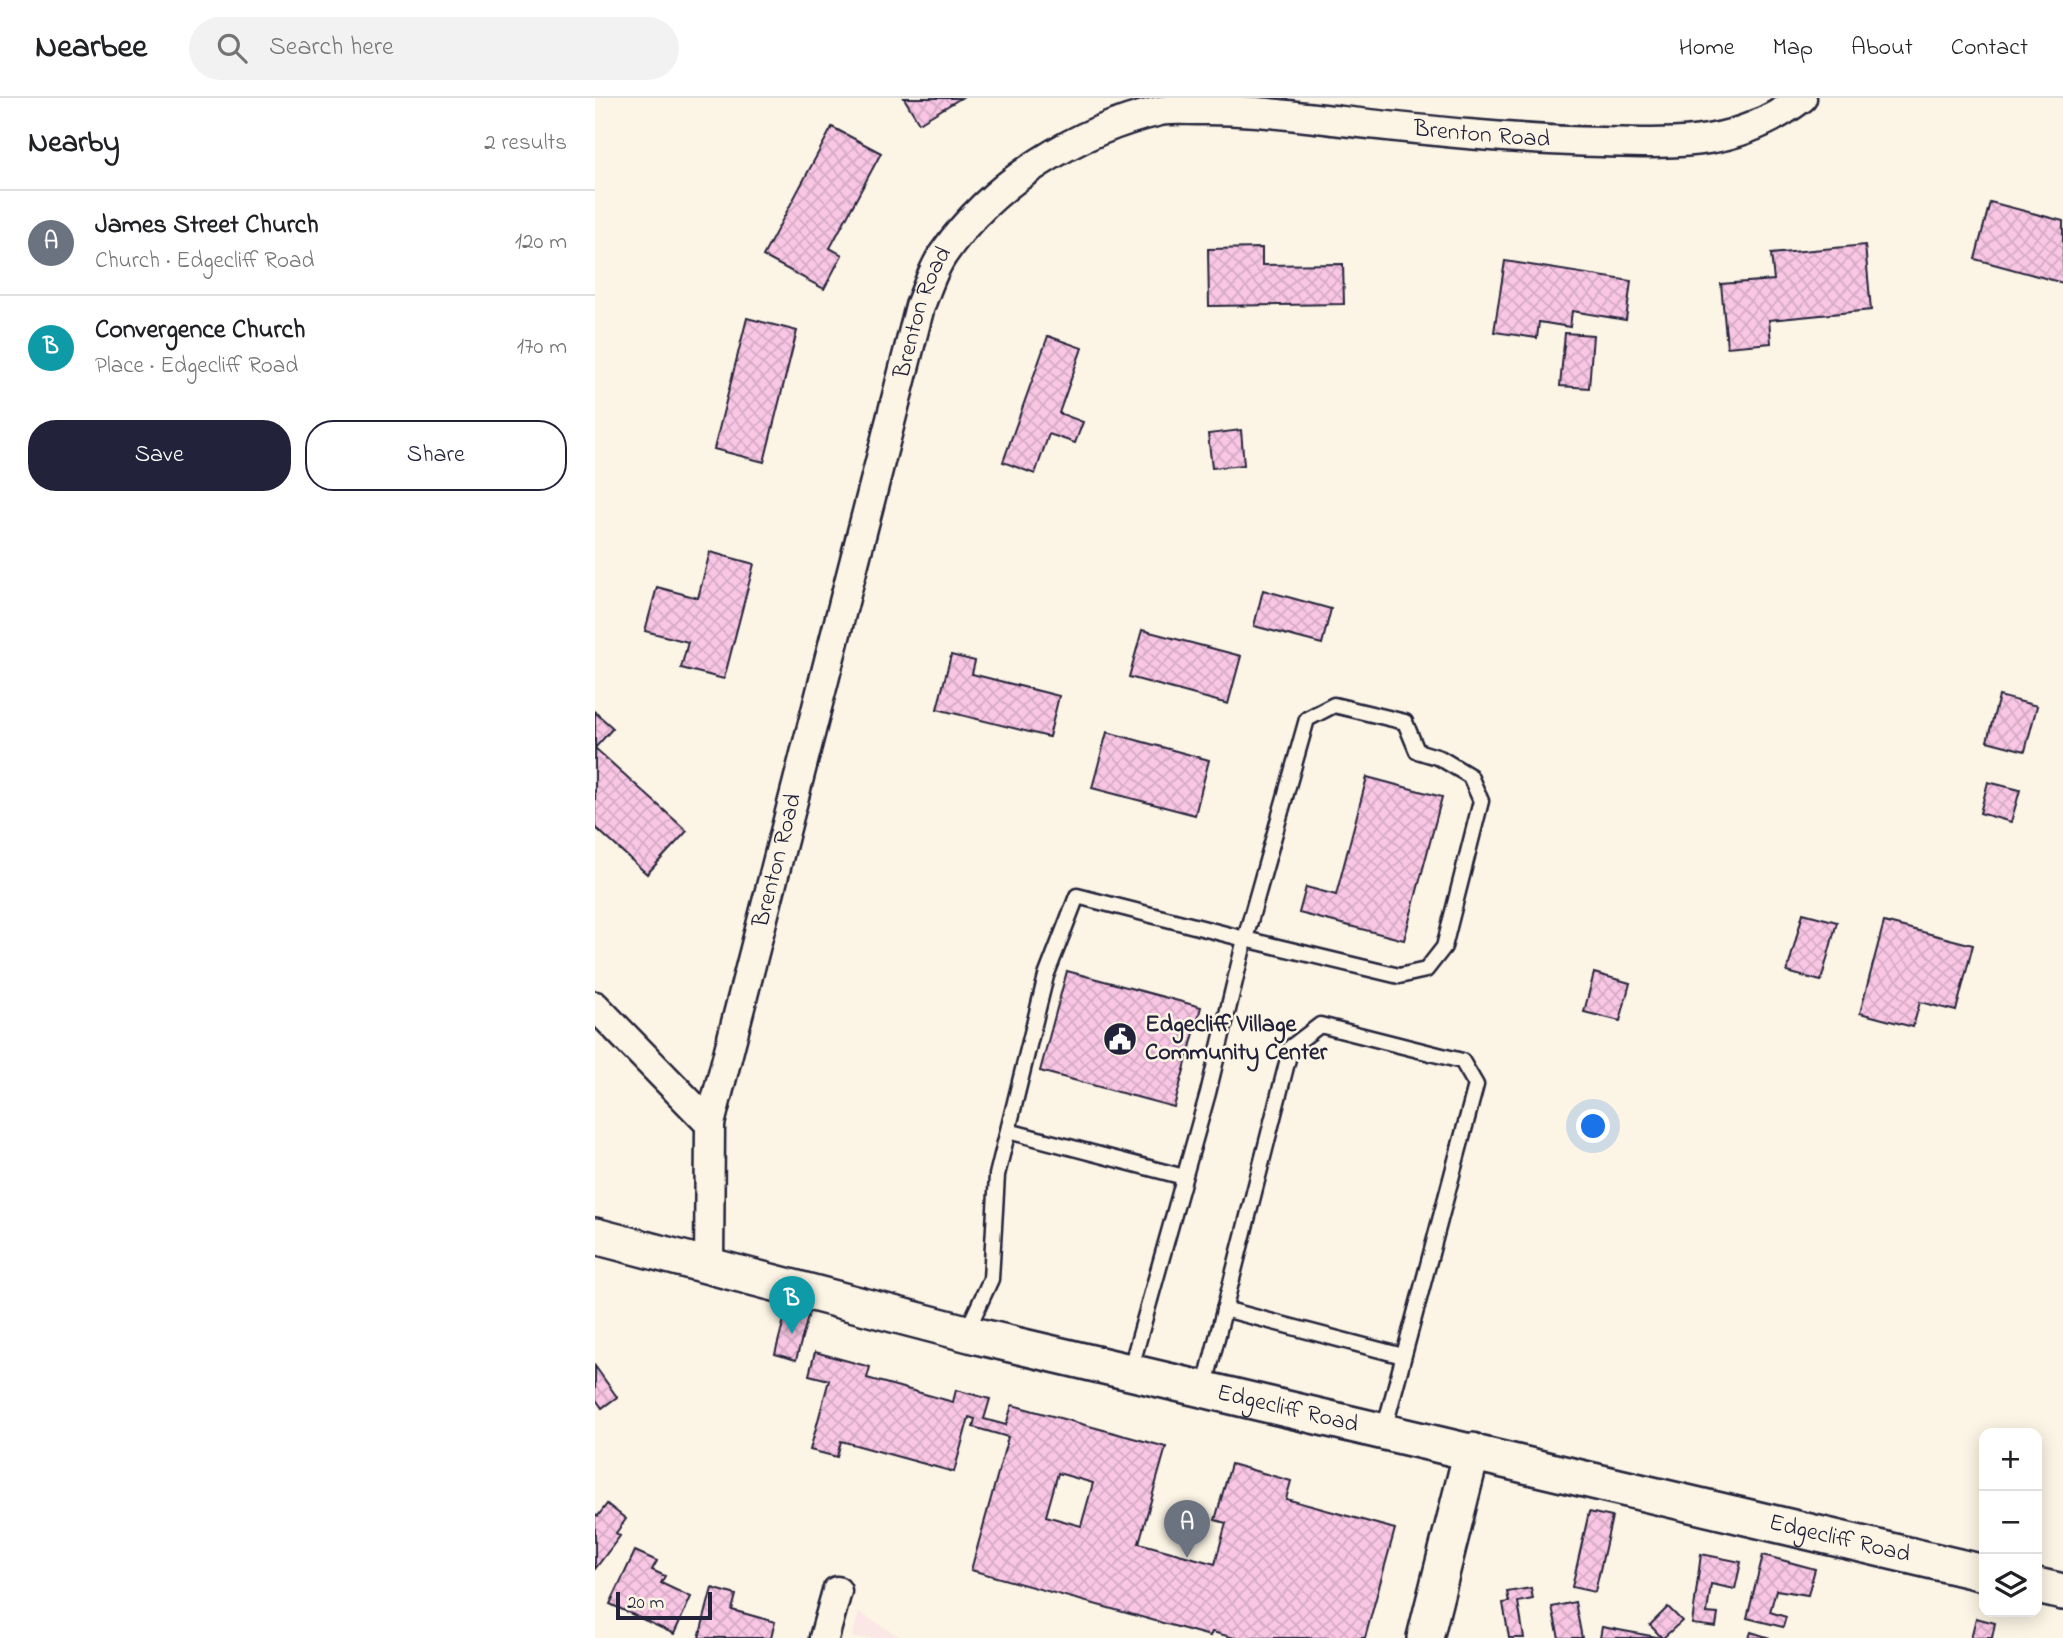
<!DOCTYPE html>
<meta charset="utf-8">
<style>
body{margin:0;font-family:"Indie Flower",sans-serif;background:#f2f2f2;color:#202124}
.controls{position:absolute;right:21px;bottom:21px;display:grid;overflow:hidden;border-radius:14px;box-shadow:0 4px 18px #0003}
.controls button{width:63px;height:63px;display:grid;place-items:center;padding:0;border:0;border-bottom:2px solid #e0e0e0;background:#fff;color:#202124;font:35px sans-serif}
.scale{position:absolute;left:21px;bottom:18px;width:96px;box-sizing:border-box;padding-left:7px;border:4px solid #22223b;border-top:0;font-size:19px;line-height:24px;white-space:nowrap;color:#22223b;-webkit-text-stroke:5px #fcf5e5;paint-order:stroke}
.you{position:absolute;left:999px;top:1029px;width:24px;height:24px;margin:-18px;border:5px solid #fff;border-radius:50%;background:#1a73e8;box-shadow:0 0 0 10px #1a73e833}
.badge{display:grid;place-items:center;width:46px;height:46px;border-radius:50%;background:#22223b;color:#fff;font-size:23px;font-weight:700}
.pin{position:absolute;translate:-50% -58px;filter:drop-shadow(0 2px 4px #0008)}
.pin::after{content:'';position:absolute;top:37px;width:24px;height:21px;background:inherit;clip-path:polygon(0 0,100% 0,50% 100%)}
.list{margin:0;padding:0;list-style:none}
h2{display:flex;justify-content:space-between;align-items:center;height:91px;margin:0;padding:0 28px;font-size:30px}
h2 small{font-size:23px;font-weight:400;color:#757577}
.list li{display:grid;grid-template-columns:46px 1fr auto;gap:21px;align-items:center;box-sizing:border-box;height:105px;padding:0 28px;border-top:2px solid #e0e0e0}
.list b{display:block;font-size:26px;white-space:nowrap}
.list p{margin:0;font-size:23px;white-space:nowrap;color:#757577}
.list em{font-size:23px;font-style:normal;color:#757577}
.actions{display:flex;gap:14px;padding:21px 28px}
.actions a{flex:1;padding:16px 0;border:2px solid #22223b;border-radius:28px;text-align:center;font-size:24px;color:#22223b}
.actions .main{background:#22223b;color:#fff}
.icon{flex:none;width:38px;height:38px;fill:none;stroke:currentColor;stroke-width:2;stroke-linecap:round;stroke-linejoin:round}
.map{position:relative;flex:none;width:1468px;height:1540px;overflow:hidden}
header{display:flex;align-items:center;gap:42px;box-sizing:border-box;height:98px;padding:0 35px;background:#fff;border-bottom:2px solid #e0e0e0}
header strong{font-size:33px}
nav{display:flex;gap:38px;margin-inline-start:auto;font-size:24px}
.search{width:490px;height:63px;background:#f2f2f2;display:flex;align-items:center;gap:18px;box-sizing:border-box;padding:0 24px;border-radius:38px;color:#757577;font-size:26px}
main{display:flex}
aside{flex:1;background:#fff}
.map>svg:first-child{display:block}
.built{fill:#fbe7e5}
.building{fill:url(#building-cross-hatch);stroke:#22223b;stroke-width:2;fill-rule:evenodd}
.lines{fill:none;stroke-linecap:round;stroke-linejoin:round}
.service-casing{stroke:#22223b;stroke-width:19}
.minor-casing{stroke:#22223b;stroke-width:33}
.tertiary-casing{stroke:#22223b;stroke-width:40}
.service{stroke:#fcf5e5;stroke-width:14}
.minor{stroke:#fcf5e5;stroke-width:28}
.tertiary{stroke:#fcf5e5;stroke-width:35}
.labels{text-anchor:middle;dominant-baseline:central;stroke-width:5;stroke-linejoin:round;paint-order:stroke}
.street-label{font-size:24px;fill:#22223b;stroke:#fcf5e5}
.poi-label{font-size:24px;font-weight:bold;fill:#22223b;stroke:#fcf5e5;text-anchor:start}
</style>
<header>
<strong>Nearbee</strong>
<div class="search"><svg class="icon" aria-label="search" viewBox="0 0 24 24"><circle cx="10" cy="10" r="6"/><path d="M15 15l6 6"/></svg>Search here</div>
<nav><a>Home</a><a>Map</a><a>About</a><a>Contact</a></nav>
</header>
<main>
<aside>
<h2>Nearby<small>2 results</small></h2>
<ul class="list">
<li><span class="badge" style="background:#6b7280">A</span><div><b>James Street Church</b><p>Church · Edgecliff Road</p></div><em>120 m</em></li>
<li><span class="badge" style="background:#0f9aa8">B</span><div><b>Convergence Church</b><p>Place · Edgecliff Road</p></div><em>170 m</em></li>
</ul>
<div class="actions"><a class="main">Save</a><a>Share</a></div>
</aside>
<div class="map">
<svg width="1468" height="1540" viewBox="0 0 1468 1540">
<defs>
<pattern id="building-cross-hatch" width="8" height="8" patternUnits="userSpaceOnUse" patternTransform="scale(1.75)"><rect width="8" height="8" fill="#f9c6e4"/><path d="M0 0l8 8M0 8l8-8" fill="none" stroke="#d5aac4"/></pattern>
</defs>
<rect width="100%" height="100%" fill="#fcf5e5"/>
<filter id="ink" filterUnits="userSpaceOnUse"><feTurbulence type="fractalNoise" baseFrequency=".0143" numOctaves="2"/><feDisplacementMap in="SourceGraphic" scale="14" xChannelSelector="R" yChannelSelector="G"/><feConvolveMatrix kernelMatrix="1 2 1 2 8 2 1 2 1" color-interpolation-filters="sRGB"/></filter>
<g filter="url(#ink)">
<polygon class="built" points="264,1514 307,1540 257,1540"/>
<g class="building">
<polygon points="309,0 366,0 324,25"/>
<polygon points="237,29 286,55 235,150 247,157 229,191 168,158"/>
<polygon points="1395,104 1468,123 1468,185 1380,161"/>
<polygon points="1270,147 1276,212 1174,222 1176,245 1132,249 1126,186 1179,182 1176,156"/>
<polygon points="667,150 667,167 748,166 749,206 614,208 613,151"/>
<polygon points="910,163 1036,183 1031,222 977,213 975,229 944,224 942,240 899,234"/>
<polygon points="152,220 202,233 169,364 119,351"/>
<polygon points="970,235 998,237 994,290 965,288"/>
<polygon points="453,238 487,250 464,315 488,324 480,345 454,336 440,376 408,364"/>
<polygon points="646,332 649,367 617,370 613,336"/>
<polygon points="115,454 159,466 129,581 86,570 93,544 50,533 62,489 103,500"/>
<polygon points="668,492 736,511 727,546 659,528"/>
<polygon points="547,532 646,558 633,606 534,579"/>
<polygon points="356,557 380,563 377,576 464,598 454,639 342,611"/>
<polygon points="1404,598 1442,608 1430,653 1392,643"/>
<polygon points="0,614 18,630 0,650"/>
<polygon points="512,634 614,662 600,717 497,690"/>
<polygon points="0,650 92,733 52,776 0,729"/>
<polygon points="772,679 847,699 809,842 704,815 711,789 741,797"/>
<polygon points="1393,684 1425,692 1416,724 1385,715"/>
<polygon points="1208,815 1242,824 1226,883 1192,874"/>
<polygon points="1289,824 1378,847 1361,913 1325,904 1318,929 1265,915"/>
<polygon points="472,873 606,909 579,1009 445,973"/>
<polygon points="999,875 1035,885 1025,923 989,914"/>
<polygon points="192,1210 214,1215 201,1262 180,1256"/>
<path d="M220,1254L275,1269L272,1280L358,1304L361,1292L395,1301L389,1321L411,1327L417,1307L571,1349L544,1445L620,1466L631,1425L620,1422L636,1366L696,1383L691,1401L800,1431L770,1540H640L617,1534L615,1538L376,1472L413,1339L378,1329L380,1321L374,1319L359,1374L246,1343L242,1359L215,1352L234,1282L214,1277ZM463,1375L498,1385L486,1428L451,1418Z"/>
<polygon points="0,1268 22,1299 7,1310 0,1300"/>
<polygon points="12,1406 31,1421 21,1435 25,1438 0,1471 0,1416 3,1418"/>
<polygon points="994,1414 1017,1419 1000,1494 977,1489"/>
<polygon points="40,1453 62,1463 57,1472 70,1478 66,1485 96,1499 79,1536 15,1506"/>
<polygon points="1106,1456 1146,1464 1140,1491 1116,1486 1112,1515 1123,1516 1121,1529 1097,1526"/>
<polygon points="1168,1457 1220,1471 1213,1497 1181,1492 1175,1514 1191,1519 1188,1529 1152,1520"/>
<polygon points="117,1490 141,1497 137,1512 180,1524 176,1540 104,1540"/>
<polygon points="936,1490 938,1501 923,1504 929,1540 914,1540 908,1505 914,1504 912,1494"/>
<polygon points="980,1504 987,1540 964,1540 957,1509"/>
<polygon points="1073,1509 1087,1523 1068,1540 1005,1540 1007,1529 1067,1540 1055,1527"/>
<polygon points="1381,1520 1400,1525 1397,1540 1376,1540"/>
<polygon points="1156,1534 1175,1540 1154,1540"/>
</g>
<g class="lines">
<g class="service-casing">
<g id="service">
<polygon points="739,607 810,624 822,653 845,660 875,678 886,703 849,849 831,872 804,878 650,841 712,621"/>
<polyline points="413,1033 589,1079"/>
<polyline points="629,1211 808,1258"/>
<polyline points="371,1235 396,1181 402,1077 451,878 482,798 650,841 613,995 535,1273"/>
<polyline points="609,1291 696,949 725,927 867,963 881,987 789,1332"/>
</g>
</g>
<g class="minor-casing">
<g id="minor">
<polyline points="0,908 115,1026"/>
<path id="s1" d="M114,1169L115,1026L325,208C332,191 338,170 349,155C398,84 482,32 565,13C576,11 590,12 602,12C648,11 693,17 738,22C828,32 916,42 1007,44C1084,46 1143,49 1207,0"/>
<polyline points="229,1540 242,1493"/>
</g>
</g>
<g class="tertiary-casing">
<g id="tertiary">
<path id="s2" d="M0,1138L386,1239L1389,1475"/>
<polyline points="1442,1488 1468,1494"/>
<polyline points="830,1540 877,1353"/>
</g>
</g>
<use href="#service" class="service"/>
<use href="#minor" class="minor"/>
<use href="#tertiary" class="tertiary"/>
</g>
</g>
<defs>
<g id="civic-disc" transform="scale(1.75)"><circle r="9.5" fill="#22223b" stroke="#fcf5e5"/><path d="M-.6-6.5H3V-4.5H.6V-3L4-1V1h2V6H-6V1h2V-1L-.6-3ZM-1.2 2.5V6h2.4V2.5Z" fill="#fff"/></g>
</defs>
<g fill-rule="evenodd">
<use href="#civic-disc" x="525" y="941"/>
</g>
<g class="labels">
<g class="street-label">
<text stroke="none"><textPath href="#s1" startOffset="1633">Brenton Road</textPath></text>
<text stroke="none"><textPath href="#s1" startOffset="982">Brenton Road</textPath></text>
<text stroke="none"><textPath href="#s1" startOffset="415">Brenton Road</textPath></text>
<text stroke="none"><textPath href="#s2" startOffset="714">Edgecliff Road</textPath></text>
<text stroke="none"><textPath href="#s2" startOffset="1281">Edgecliff Road</textPath></text>
</g>
<g class="poi-label">
<text x="550" y="927">Edgecliff Village<tspan x="550" dy="28">Community Center</tspan></text>
</g>
</g>
</svg>
<div class="controls">
<button>+</button>
<button>−</button>
<button><svg class="icon" aria-label="layers" viewBox="0 0 24 24"><path d="M12 4l9 5-9 5-9-5zM3 14l9 5 9-5"/></svg></button>
</div>
<div class="scale">20 m</div>
<div class="you"></div>
<div class="pin badge" style="left:592px;top:1460px;background:#6b7280">A</div>
<div class="pin badge" style="left:197px;top:1236px;background:#0f9aa8">B</div>
</div>
</main>
